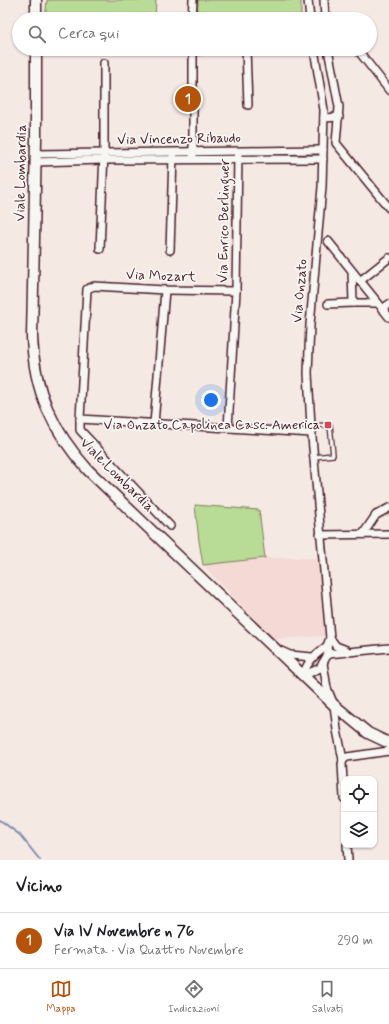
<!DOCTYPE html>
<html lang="it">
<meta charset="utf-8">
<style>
body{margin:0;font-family:Mynerve,sans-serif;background:#f6f6f6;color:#202124}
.controls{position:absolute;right:12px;bottom:12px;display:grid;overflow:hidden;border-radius:8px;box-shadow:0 1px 3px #0004}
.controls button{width:36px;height:36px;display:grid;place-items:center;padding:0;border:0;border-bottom:1px solid #e0e0e0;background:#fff;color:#202124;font:20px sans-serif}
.you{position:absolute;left:211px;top:400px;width:14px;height:14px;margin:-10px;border:3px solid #fff;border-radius:50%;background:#1a73e8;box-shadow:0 0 0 6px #1a73e833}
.badge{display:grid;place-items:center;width:26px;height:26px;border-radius:50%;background:#b45309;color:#fff;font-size:13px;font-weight:700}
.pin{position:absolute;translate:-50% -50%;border:2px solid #fff;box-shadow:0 1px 4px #0006}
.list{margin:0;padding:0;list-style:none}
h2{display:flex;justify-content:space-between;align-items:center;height:52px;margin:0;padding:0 16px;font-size:17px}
h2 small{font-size:13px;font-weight:400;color:#757577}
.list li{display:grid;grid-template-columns:26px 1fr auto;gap:12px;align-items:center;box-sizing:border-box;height:56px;padding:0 16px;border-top:1px solid #e0e0e0}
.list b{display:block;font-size:15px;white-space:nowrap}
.list p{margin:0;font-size:13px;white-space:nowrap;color:#757577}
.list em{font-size:13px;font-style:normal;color:#757577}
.icon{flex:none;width:22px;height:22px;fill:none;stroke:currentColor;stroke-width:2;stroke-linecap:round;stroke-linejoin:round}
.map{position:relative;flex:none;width:389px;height:860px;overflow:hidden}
.search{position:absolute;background:#fff;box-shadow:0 1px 3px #0004;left:12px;right:12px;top:12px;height:44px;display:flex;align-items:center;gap:10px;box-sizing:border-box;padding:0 14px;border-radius:22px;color:#757577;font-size:15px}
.sheet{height:108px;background:#fff}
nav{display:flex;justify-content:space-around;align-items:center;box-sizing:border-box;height:56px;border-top:1px solid #e0e0e0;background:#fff;font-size:11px;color:#757577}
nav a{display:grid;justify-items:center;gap:2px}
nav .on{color:#b45309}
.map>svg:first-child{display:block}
.built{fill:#f4d9d4}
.green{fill:#b8db96;stroke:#817d60}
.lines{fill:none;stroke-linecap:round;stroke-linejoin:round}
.stream{stroke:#7d8caa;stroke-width:2}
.lane-casing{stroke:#4a1f2b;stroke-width:6}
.street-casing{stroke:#4a1f2b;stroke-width:10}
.secondary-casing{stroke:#4a1f2b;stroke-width:13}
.lane{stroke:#f6f6f2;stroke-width:3.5}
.street{stroke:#f6f6f2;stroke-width:7}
.secondary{stroke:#f6f6f2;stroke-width:10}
.poi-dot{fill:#d1495b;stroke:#f6f6f2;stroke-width:1.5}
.labels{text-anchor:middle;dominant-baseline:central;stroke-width:3.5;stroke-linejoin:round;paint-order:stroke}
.street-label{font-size:14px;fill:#4a1f2b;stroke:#f6f6f2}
.poi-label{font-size:14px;fill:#4a1f2b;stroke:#f6f6f2;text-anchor:end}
</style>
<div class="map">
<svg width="389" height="860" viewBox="0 0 389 860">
<rect width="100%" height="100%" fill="#f5e9e4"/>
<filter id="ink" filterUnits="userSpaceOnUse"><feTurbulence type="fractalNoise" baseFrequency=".025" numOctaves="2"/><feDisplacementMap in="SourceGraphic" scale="8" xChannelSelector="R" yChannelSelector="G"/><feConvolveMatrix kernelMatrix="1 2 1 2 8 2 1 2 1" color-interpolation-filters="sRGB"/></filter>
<g filter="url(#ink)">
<polygon class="built" points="265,558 318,558 325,636 274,639 203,565"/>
<g class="green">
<polygon points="47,0 156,0 155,19 45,19"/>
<polygon points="198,0 301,0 301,15 197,19"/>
<polygon points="195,505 259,510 265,558 203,565 199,541"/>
</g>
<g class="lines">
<polyline class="stream" points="0,820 20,835 40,860"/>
<g class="lane-casing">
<polyline id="lane" points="311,426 330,425 333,455 314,457"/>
</g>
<g class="street-casing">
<g id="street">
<polyline points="308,0 310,19"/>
<polyline points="324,0 325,19"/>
<polyline points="192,19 193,0"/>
<polyline points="193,49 193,155"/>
<polyline points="246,49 248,105"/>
<polyline points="328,49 339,107 336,143 389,208"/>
<polyline points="357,49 389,90"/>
<polyline points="193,51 214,49"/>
<polyline points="324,118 339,117"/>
<polyline points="36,154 323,150"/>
<polyline points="35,162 104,160 323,159"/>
<polyline points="328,241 378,303 353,303 352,271"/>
<polyline points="100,249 104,153 104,63"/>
<polyline points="170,250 173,156"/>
<polyline points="360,281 389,258"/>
<polyline points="236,291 165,290 94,286 87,289 80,419 312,433"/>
<polyline points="378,303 389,317"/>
<polyline points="328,304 353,303"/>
<polyline points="382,309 389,304"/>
<polyline points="80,419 80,430 170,526"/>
<polyline points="154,424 165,290"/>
<polyline points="228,428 236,291 238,155"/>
<polyline points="363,534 376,515 389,508"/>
<polyline points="320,535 389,534"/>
<polyline points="330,638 336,646 346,650"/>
<polyline points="281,651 290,655 312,657"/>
<polyline points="328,654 389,648"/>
<polyline points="323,663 327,688 334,705 337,730 343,760 342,764 344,798"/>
<polyline points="303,676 320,668 328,654 327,646 330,638 311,426 308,373 310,325 322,187 324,110 314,49"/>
<path d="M303,676C307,661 315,655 327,646"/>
<polyline points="343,760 347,757 389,751"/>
<polyline points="347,845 348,860"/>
</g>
</g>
<g class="secondary-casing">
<g id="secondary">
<polyline points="36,19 36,0"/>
<path d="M36,49V140L32,337C34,391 52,430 88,470L334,705L368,733L389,743"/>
</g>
</g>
<use href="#lane" class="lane"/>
<use href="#street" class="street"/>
<use href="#secondary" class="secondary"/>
</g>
</g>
<rect class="poi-dot" x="324" y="421" width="8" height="8" rx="2"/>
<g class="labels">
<g class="street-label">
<text transform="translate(179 139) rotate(-1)">Via Vincenzo Ribaudo</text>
<text transform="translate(21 173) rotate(-89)">Viale Lombardia</text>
<text transform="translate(224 221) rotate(-89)">Via Enrico Berlinguer</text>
<text transform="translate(161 276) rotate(2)">Via Mozart</text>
<text transform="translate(300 291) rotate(-85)">Via Onzato</text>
<text transform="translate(117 475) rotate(45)">Viale Lombardia</text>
</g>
<g class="poi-label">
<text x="320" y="425">Via Onzato Capolinea Casc. America</text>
</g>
</g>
</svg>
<div class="controls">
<button><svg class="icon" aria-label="locate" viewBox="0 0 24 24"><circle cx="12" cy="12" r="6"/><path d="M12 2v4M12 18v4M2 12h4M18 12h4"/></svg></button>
<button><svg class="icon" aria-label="layers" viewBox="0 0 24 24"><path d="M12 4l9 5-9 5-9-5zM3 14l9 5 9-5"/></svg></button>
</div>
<div class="you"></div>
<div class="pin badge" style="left:188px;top:99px">1</div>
<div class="search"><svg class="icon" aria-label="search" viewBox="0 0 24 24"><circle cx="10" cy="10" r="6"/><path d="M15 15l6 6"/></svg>Cerca qui</div>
</div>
<section class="sheet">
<h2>Vicino<small></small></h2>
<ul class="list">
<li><span class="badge">1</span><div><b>Via IV Novembre n 76</b><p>Fermata · Via Quattro Novembre</p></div><em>290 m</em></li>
</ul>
</section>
<nav>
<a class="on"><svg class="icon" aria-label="map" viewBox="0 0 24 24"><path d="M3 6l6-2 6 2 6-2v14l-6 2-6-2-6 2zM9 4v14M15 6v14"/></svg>Mappa</a>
<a><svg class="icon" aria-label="directions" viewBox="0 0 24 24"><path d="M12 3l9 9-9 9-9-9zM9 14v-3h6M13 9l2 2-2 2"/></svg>Indicazioni</a>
<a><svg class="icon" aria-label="saved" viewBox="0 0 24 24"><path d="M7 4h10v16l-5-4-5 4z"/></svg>Salvati</a>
</nav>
